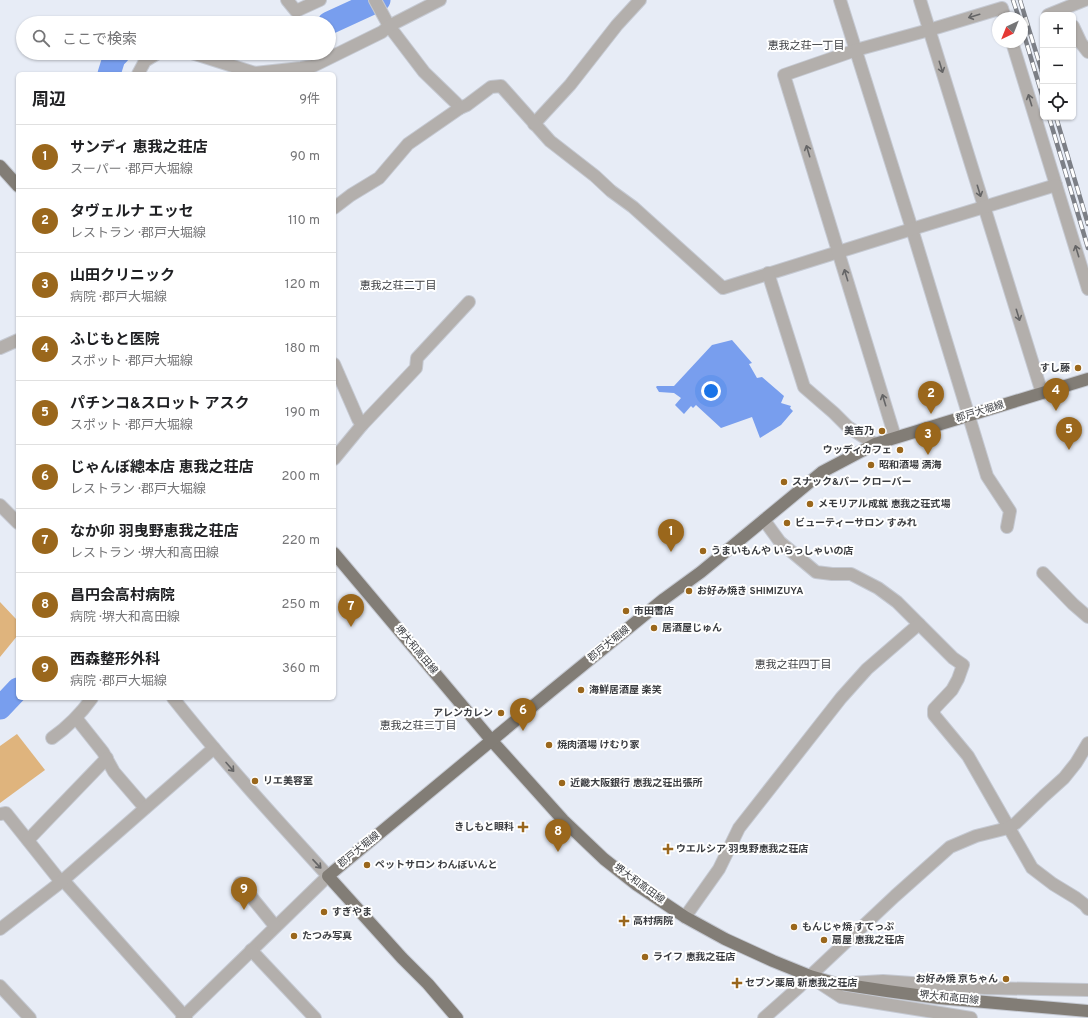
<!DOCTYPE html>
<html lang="ja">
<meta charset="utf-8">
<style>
body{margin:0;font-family:Overpass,"Noto Sans JP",sans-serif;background:#f6f6f6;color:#202124}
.controls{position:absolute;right:12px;top:12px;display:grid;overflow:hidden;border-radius:6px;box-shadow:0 1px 3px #0004}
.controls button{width:36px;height:36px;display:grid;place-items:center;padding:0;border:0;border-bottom:1px solid #e0e0e0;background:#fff;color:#202124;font:20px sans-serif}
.compass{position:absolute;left:992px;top:12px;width:36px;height:36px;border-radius:50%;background:#fff;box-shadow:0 1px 3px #0004;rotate:223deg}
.you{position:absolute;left:711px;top:391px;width:14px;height:14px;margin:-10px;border:3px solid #fff;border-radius:50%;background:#1a73e8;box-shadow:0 0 0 6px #1a73e833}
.badge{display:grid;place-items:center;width:26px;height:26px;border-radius:50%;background:#9a671c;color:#fff;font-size:13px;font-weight:700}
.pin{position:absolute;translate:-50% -33px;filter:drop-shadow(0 1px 2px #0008)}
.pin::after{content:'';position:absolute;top:21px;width:14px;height:12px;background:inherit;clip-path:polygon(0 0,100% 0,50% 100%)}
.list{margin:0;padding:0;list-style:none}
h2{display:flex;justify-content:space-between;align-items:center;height:52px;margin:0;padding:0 16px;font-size:17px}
h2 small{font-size:13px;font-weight:400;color:#757577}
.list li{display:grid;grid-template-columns:26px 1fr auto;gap:12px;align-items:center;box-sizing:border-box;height:64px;padding:0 16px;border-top:1px solid #e0e0e0}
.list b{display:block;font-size:15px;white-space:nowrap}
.list p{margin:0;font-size:13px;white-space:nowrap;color:#757577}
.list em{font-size:13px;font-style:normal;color:#757577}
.icon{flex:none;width:22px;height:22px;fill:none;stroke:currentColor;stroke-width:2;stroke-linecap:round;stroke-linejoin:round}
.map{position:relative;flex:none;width:1088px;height:1018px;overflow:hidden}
.search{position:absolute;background:#fff;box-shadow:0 1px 3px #0004;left:16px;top:16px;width:320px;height:44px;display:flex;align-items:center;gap:10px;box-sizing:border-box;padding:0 14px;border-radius:22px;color:#757577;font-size:15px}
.panel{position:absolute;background:#fff;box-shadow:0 1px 3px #0004;left:16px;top:72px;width:320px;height:628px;border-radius:6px}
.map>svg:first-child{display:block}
.green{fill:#dfb47d}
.water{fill:#789eee}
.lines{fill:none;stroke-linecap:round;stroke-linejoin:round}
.river{stroke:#789eee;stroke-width:23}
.minor-casing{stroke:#c5c9d2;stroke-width:14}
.major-casing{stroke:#c5c9d2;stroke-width:14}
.minor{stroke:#b3afac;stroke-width:12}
.major{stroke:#827d76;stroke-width:12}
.rail-casing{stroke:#7c7f86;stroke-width:4.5}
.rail{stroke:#fff;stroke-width:3;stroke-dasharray:9;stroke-linecap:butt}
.oneway{stroke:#656566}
.poi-dot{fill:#9a671c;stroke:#fff;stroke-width:1.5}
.labels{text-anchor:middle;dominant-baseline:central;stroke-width:4;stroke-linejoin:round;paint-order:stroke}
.poi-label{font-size:10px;font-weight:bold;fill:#3b3d41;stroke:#fff;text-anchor:start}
.street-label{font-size:10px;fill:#3b3d41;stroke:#fff}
.neighbourhood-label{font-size:11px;fill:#3b3d41;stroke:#fff}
</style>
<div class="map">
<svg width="1088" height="1018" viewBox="0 0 1088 1018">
<rect width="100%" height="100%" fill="#e7ecf6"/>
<g class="green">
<polygon points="0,602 16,619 17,618 18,618 18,635 0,657"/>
<polygon points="17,734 45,770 0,803 0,746"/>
</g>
<polygon class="water" points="732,340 752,363 749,364 757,378 762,377 784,396 781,403 791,406 790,408 793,411 781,425 760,438 752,417 721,428 696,405 693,408 691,406 684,414 675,405 681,398 674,393 659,392 656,387 657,386 674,386 712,345"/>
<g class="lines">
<g class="river">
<polyline points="329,23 379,0"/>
<polyline points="109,74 114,58 119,53"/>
<polyline points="0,708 18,689"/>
</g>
<g class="minor-casing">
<g id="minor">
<polyline points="287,0 296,11 320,0"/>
<polyline points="375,0 389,26 424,72 456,103 460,108"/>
<polyline points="840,0 912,229 987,476 1010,511 1007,527"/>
<polyline points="920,0 1042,393"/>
<polyline points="1048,15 1085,0"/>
<polyline points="1073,26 1081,43 1088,52"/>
<polyline points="1012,42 1088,289"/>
<polyline points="192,53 255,73 301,68 313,66 382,32 389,26 440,0"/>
<polyline points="138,74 145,61 158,53"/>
<polyline points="534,124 570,85 617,25 640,0"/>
<polyline points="334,208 351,195 379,178 408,144 460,108 467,105 491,87 501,86 550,141 595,176 611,191 633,207 723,288 912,229 1056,185"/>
<polyline points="768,273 804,387 834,413 848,427 875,444"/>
<polyline points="0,348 18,340"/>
<polyline points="334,364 358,419 362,425"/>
<polyline points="895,437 784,75 856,50 929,30 1002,8 1005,18"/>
<polyline points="334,459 362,425 416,368 417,358 469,302"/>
<polyline points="0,505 18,523"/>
<polyline points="764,520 780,542 816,572 832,574 851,574 878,588 897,602 953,658 963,665 958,679 952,690 934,709 934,715 968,756 1032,868 1053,884 1076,898 1085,905 1088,909"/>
<polyline points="1043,573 1073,604 1088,617"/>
<path d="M173,698C222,760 275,818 328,876L182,1018"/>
<polyline points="76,718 103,752 114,772 145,808"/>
<path d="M52,738C69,726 80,715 92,698"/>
<polyline points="0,814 6,813 61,882"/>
<polyline points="28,840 107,758"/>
<polyline points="63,880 186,1018"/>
<polyline points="240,883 275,926"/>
<polyline points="685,917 719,869 739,828 819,726 841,698 867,669 919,624"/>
<polyline points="0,929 61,882 214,748"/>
<polyline points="251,950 315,1018"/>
<polyline points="812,978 841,997 971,1018"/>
<polyline points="850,983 883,981 985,988 1088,990"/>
<polyline points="0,986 30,1018"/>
<polyline points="764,1018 799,987 810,976 895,896 950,847 976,836 1008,828 1016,823 1044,796 1064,778 1076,763 1088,743"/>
</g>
</g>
<g class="major-casing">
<g id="major">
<polyline points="0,166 18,186"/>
<polyline points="334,553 492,741 563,820 604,859 637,885 685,917 725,939 773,961 810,976 834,983 887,991 939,998 1088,1011"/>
<polyline points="457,1018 428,984 402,958 328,876 550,692 664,599 701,572 822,472 875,444 1088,379"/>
</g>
</g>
<use href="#minor" class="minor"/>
<use href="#major" class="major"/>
<g class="rail-casing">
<g id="rail">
<polyline points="1013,0 1019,18"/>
<polyline points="1020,0 1043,75"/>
<polyline points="1022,28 1043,98"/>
<polyline points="1049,117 1088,248"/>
<polyline points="1056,117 1088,224"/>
</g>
</g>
<use href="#rail" class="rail"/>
</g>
<defs><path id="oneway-shaft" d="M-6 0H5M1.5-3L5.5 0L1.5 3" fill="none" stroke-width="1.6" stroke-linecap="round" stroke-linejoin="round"/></defs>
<g class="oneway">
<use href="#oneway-shaft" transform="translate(974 16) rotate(163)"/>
<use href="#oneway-shaft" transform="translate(941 67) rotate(73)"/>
<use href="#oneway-shaft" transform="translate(1030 100) rotate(-107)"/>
<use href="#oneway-shaft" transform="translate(808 151) rotate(-107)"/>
<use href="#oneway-shaft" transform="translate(979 191) rotate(73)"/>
<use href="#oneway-shaft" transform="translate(1077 251) rotate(-107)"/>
<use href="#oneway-shaft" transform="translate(846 275) rotate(-107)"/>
<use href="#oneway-shaft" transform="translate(1018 315) rotate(73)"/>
<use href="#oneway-shaft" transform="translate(884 400) rotate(-107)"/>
<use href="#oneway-shaft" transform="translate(230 767) rotate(49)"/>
<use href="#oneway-shaft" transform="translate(317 864) rotate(47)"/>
</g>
<g class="poi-dot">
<circle cx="1078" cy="368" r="4"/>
<circle cx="882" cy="431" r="4"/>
<circle cx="900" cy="450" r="4"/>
<circle cx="871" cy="465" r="4"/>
<circle cx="784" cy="482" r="4"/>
<circle cx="810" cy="504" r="4"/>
<circle cx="787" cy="523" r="4"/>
<circle cx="703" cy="551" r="4"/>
<circle cx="689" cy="591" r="4"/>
<circle cx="626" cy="611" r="4"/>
<circle cx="654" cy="628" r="4"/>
<circle cx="581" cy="690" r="4"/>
<circle cx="501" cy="713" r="4"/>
<circle cx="549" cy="745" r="4"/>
<circle cx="255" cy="781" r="4"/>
<circle cx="562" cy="783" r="4"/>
<path d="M521 821h4v4h4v4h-4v4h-4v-4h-4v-4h4z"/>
<path d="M666 843h4v4h4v4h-4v4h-4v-4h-4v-4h4z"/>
<circle cx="367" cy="865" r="4"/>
<circle cx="324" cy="912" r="4"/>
<path d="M622 915h4v4h4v4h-4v4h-4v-4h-4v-4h4z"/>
<circle cx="794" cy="927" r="4"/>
<circle cx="294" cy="936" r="4"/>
<circle cx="824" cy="940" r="4"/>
<circle cx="645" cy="957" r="4"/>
<circle cx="1006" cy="979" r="4"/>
<path d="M735 977h4v4h4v4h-4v4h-4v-4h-4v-4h4z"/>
</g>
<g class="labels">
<g class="poi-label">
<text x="1070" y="368" text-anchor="end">すし藤</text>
<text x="874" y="431" text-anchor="end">美吉乃</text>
<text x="892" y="450" text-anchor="end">ウッディカフェ</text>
<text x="879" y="465">昭和酒場 満海</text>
<text x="792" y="482">スナック&amp;バー クローバー</text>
<text x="818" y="504">メモリアル成就 恵我之荘式場</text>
<text x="795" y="523">ビューティーサロン すみれ</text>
<text x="711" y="551">うまいもんや いらっしゃいの店</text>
<text x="697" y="591">お好み焼き SHIMIZUYA</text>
<text x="634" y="611">市田書店</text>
<text x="662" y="628">居酒屋じゅん</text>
<text x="589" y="690">海鮮居酒屋 楽笑</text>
<text x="493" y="713" text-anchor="end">アレンカレン</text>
<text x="557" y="745">焼肉酒場 けむり家</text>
<text x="263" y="781">リエ美容室</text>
<text x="570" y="783">近畿大阪銀行 恵我之荘出張所</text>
<text x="514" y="827" text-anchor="end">きしもと眼科</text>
<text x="676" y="849">ウエルシア 羽曳野恵我之荘店</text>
<text x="375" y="865">ペットサロン わんぽいんと</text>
<text x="332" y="912">すぎやま</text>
<text x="633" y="921">高村病院</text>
<text x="802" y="927">もんじゃ焼 すてっぷ</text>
<text x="302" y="936">たつみ写真</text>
<text x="832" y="940">扇屋 恵我之荘店</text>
<text x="653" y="957">ライフ 恵我之荘店</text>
<text x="998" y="979" text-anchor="end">お好み焼 京ちゃん</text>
<text x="745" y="983">セブン薬局 新恵我之荘店</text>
</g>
<g class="street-label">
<text transform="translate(980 412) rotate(-17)">郡戸大堀線</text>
<text transform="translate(609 644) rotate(-39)">郡戸大堀線</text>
<text transform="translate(416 650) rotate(50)">堺大和高田線</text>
<text transform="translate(359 850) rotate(-39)">郡戸大堀線</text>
<text transform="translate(639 884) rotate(36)">堺大和高田線</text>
<text transform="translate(949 998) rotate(6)">堺大和高田線</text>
</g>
<g class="neighbourhood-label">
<text x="806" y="46">恵我之荘一丁目</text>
<text x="398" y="286">恵我之荘二丁目</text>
<text x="793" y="665">恵我之荘四丁目</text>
<text x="418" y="726">恵我之荘三丁目</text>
</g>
</g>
</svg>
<div class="controls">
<button>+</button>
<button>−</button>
<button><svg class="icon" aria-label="locate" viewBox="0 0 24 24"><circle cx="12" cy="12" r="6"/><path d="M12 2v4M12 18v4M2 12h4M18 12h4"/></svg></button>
</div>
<svg class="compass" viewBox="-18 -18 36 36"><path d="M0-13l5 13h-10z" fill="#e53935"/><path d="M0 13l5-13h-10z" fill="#757577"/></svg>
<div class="you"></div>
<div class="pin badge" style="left:671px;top:552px">1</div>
<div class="pin badge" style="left:931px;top:414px">2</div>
<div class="pin badge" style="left:928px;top:455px">3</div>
<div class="pin badge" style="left:1056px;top:411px">4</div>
<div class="pin badge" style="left:1069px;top:450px">5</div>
<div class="pin badge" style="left:523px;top:731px">6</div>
<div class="pin badge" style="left:351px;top:627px">7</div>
<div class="pin badge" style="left:558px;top:852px">8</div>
<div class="pin badge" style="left:244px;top:910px">9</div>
<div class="search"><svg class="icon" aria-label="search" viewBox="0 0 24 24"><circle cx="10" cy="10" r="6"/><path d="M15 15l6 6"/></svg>ここで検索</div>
<section class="panel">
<h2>周辺<small>9件</small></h2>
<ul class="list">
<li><span class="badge">1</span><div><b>サンディ 恵我之荘店</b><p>スーパー · 郡戸大堀線</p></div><em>90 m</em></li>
<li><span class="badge">2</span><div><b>タヴェルナ エッセ</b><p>レストラン · 郡戸大堀線</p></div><em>110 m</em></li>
<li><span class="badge">3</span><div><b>山田クリニック</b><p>病院 · 郡戸大堀線</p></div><em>120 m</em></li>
<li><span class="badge">4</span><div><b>ふじもと医院</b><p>スポット · 郡戸大堀線</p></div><em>180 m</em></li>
<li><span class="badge">5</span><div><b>パチンコ&amp;スロット アスク</b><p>スポット · 郡戸大堀線</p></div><em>190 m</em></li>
<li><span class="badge">6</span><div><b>じゃんぼ總本店 恵我之荘店</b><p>レストラン · 郡戸大堀線</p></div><em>200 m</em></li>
<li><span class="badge">7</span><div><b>なか卯 羽曳野恵我之荘店</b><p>レストラン · 堺大和高田線</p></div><em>220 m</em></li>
<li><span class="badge">8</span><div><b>昌円会高村病院</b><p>病院 · 堺大和高田線</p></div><em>250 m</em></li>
<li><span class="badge">9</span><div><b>西森整形外科</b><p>病院 · 郡戸大堀線</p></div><em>360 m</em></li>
</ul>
</section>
</div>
